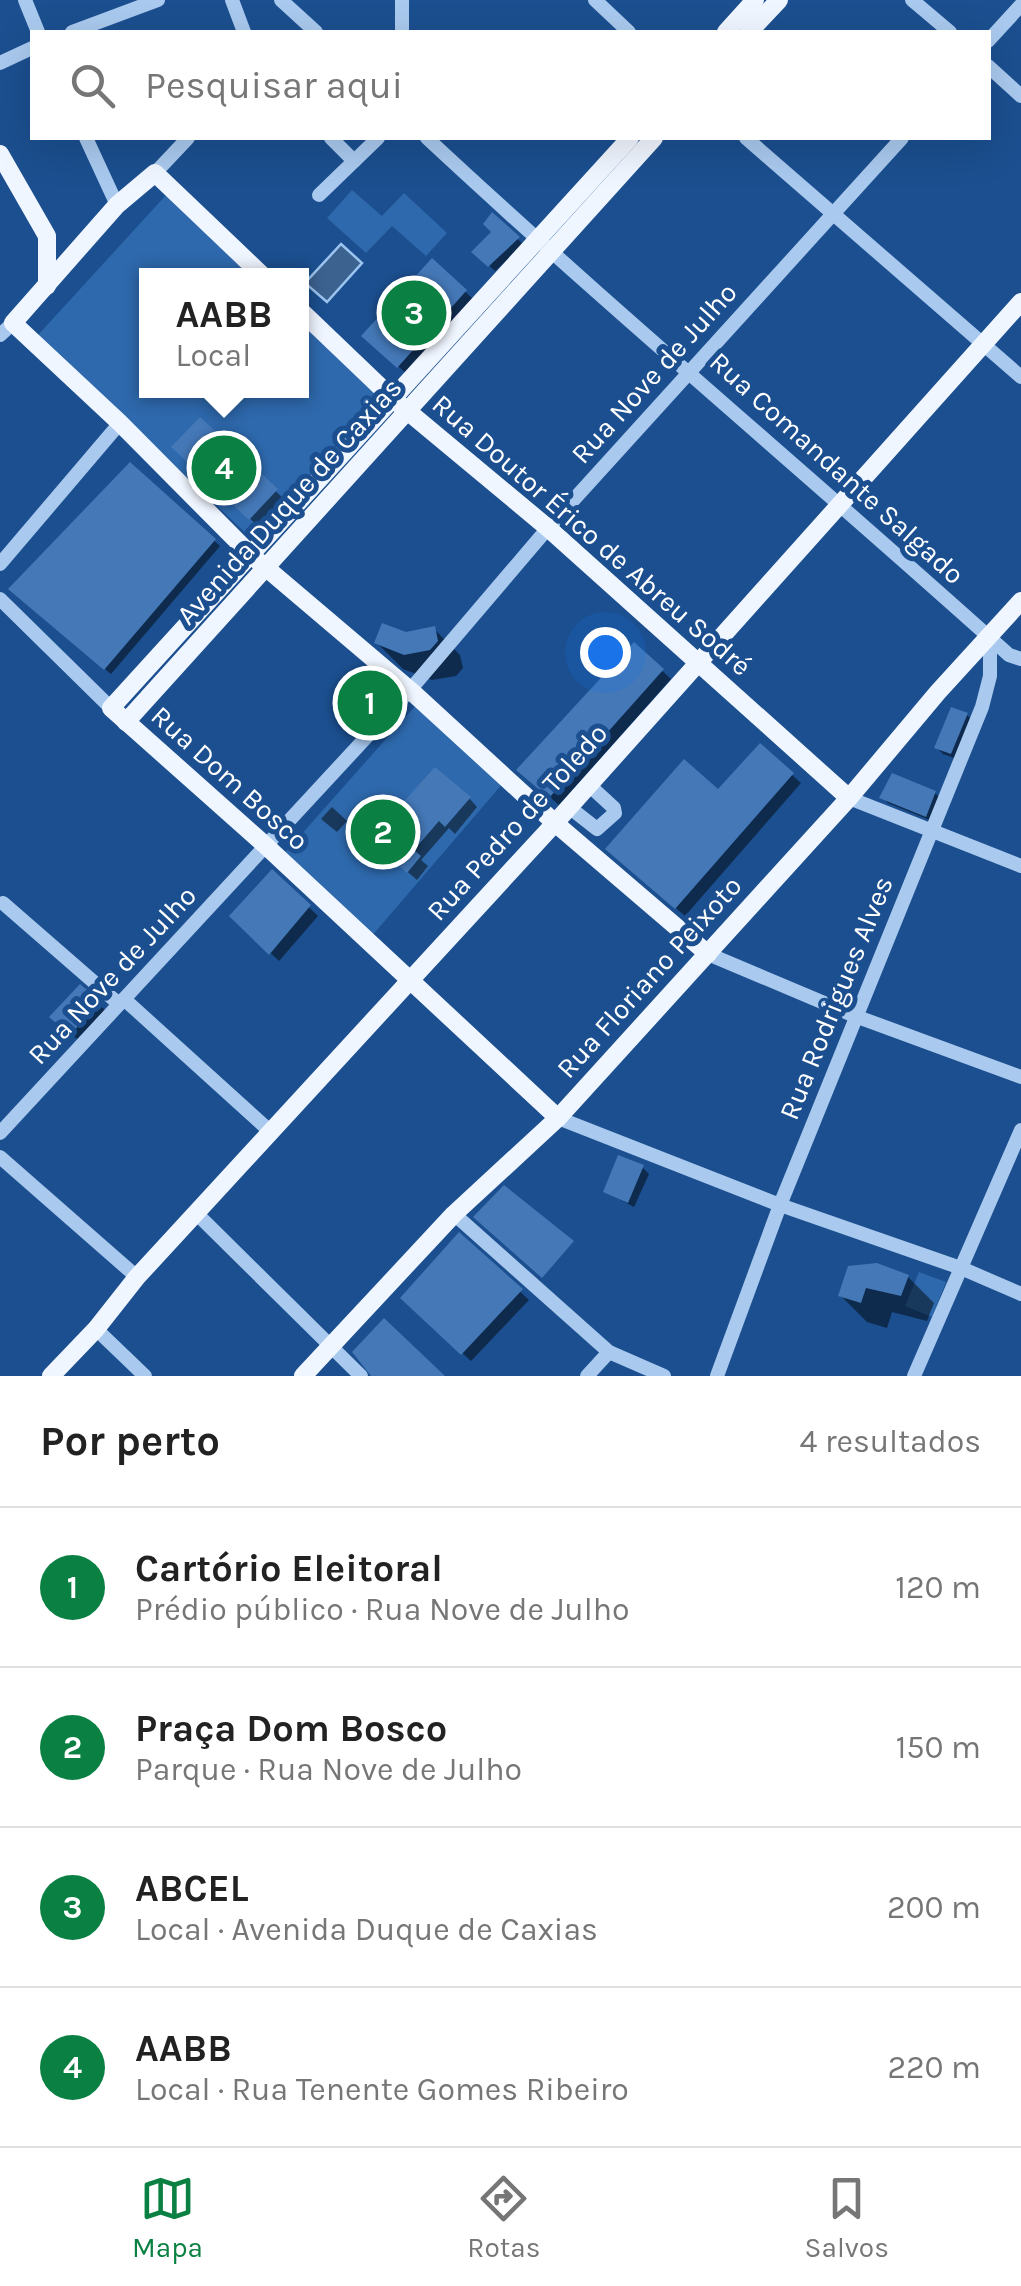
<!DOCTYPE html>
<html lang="pt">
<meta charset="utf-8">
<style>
body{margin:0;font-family:Karla,sans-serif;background:#f6f6f6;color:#222}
.you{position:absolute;left:605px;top:652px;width:35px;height:35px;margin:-25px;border:8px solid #fff;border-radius:50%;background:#1a73e8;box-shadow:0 0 0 15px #1a73e833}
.badge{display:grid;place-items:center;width:65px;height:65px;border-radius:50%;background:#0b8043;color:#fff;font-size:32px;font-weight:700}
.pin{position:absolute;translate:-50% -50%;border:5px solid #fff;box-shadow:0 2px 10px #0006}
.popup{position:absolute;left:139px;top:268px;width:170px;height:130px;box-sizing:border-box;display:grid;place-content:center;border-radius:0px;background:#fff;filter:drop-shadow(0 2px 8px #0005);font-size:32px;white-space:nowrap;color:#767676}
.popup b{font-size:38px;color:#222}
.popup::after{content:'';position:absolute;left:50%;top:100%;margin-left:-20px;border:20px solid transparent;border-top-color:#fff}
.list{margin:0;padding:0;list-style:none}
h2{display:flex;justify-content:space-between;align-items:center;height:130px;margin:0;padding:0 40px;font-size:42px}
h2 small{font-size:32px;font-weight:400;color:#767676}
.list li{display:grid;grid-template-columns:65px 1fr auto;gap:30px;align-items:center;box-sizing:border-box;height:160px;padding:0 40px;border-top:2px solid #e0e0e0}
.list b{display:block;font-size:38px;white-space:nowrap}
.list p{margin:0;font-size:32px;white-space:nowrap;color:#767676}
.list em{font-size:32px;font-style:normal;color:#767676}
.icon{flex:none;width:55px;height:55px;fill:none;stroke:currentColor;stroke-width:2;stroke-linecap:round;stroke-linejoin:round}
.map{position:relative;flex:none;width:1021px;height:1376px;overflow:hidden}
.search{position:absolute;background:#fff;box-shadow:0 10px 40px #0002;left:30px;right:30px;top:30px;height:110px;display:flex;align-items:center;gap:25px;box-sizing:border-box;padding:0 35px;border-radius:0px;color:#767676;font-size:38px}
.sheet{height:770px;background:#fff}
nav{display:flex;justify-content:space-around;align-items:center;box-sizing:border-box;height:140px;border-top:2px solid #e0e0e0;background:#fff;font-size:28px;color:#767676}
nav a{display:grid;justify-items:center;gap:5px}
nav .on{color:#0b8043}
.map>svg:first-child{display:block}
.green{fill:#2e69ad}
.water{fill:#3c6290;stroke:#9cc4f0;stroke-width:2.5}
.shadow{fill:#0007}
.building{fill:#4478b7}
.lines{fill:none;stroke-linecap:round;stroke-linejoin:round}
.minor{stroke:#a9c9ee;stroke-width:14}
.major{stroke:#f0f6ff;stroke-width:18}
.labels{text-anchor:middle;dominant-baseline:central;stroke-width:10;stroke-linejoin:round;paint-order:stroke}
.street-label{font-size:28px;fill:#fff;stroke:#1b4f8f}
</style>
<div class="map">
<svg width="1021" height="1376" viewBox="0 0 1021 1376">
<rect width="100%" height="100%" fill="#1b4f8f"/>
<g class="green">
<polygon points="352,190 382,216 404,193 447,233 426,256 392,226 366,253 327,218"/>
<polygon points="167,194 256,275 146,276 146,390 302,390 302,318 390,400 258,545 38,335"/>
<polygon points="417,704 504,782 371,937 283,855"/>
<polygon points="919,1272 946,1282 932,1317 905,1306"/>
</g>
<polygon class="water" points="341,244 362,263 327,302 305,283"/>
<g class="shadow">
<polygon points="493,216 524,245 495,271 475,252 494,232"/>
<polygon points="432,261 474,300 407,374 373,344"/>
<polygon points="200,420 284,499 259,527 174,447"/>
<polygon points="130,465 220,546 111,674 17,595"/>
<polygon points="434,629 460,655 463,668 456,676 432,680 403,669 377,643"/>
<polygon points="634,645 671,679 559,805 528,778"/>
<polygon points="375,680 398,700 366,734 344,715"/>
<polygon points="967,715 973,721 957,759 943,754 937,748"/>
<polygon points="792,775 801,783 685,916 616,857 718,793"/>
<polygon points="935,793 941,799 932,821 888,803 882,797"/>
<polygon points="469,798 477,807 455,834 449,828 421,860 428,866 417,880 380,848"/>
<polygon points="332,807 347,821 337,832 321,819"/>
<polygon points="272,872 318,916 279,961 232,916"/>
<polygon points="80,987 105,1010 77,1039 52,1016"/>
<polygon points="643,1168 649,1174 634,1207 606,1192"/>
<polygon points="459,1236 529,1300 471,1361 403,1298"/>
<polygon points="850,1268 908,1277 934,1303 927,1321 892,1312 887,1328 867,1322 841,1296"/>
</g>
<g class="building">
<polygon points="492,212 520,237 488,267 471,252 491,232 483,224"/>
<polygon points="432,258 467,290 397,368 361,336"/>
<polygon points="200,417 278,489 249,520 171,447"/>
<polygon points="130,462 216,539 104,670 8,589"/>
<polygon points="382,623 406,632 435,626 438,641 430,650 404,655 374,643"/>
<polygon points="634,642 664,669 549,798 516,770"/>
<polygon points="375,676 393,692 358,730 341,715"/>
<polygon points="951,707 968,713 951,754 934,748"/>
<polygon points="760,743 794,773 675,909 605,849 684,759 718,789"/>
<polygon points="435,767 471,797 445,827 439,821 414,850 421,856 407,873 369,840"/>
<polygon points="892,773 936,791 926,817 879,798"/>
<polygon points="272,869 311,905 269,955 229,916"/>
<polygon points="80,984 101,1002 70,1035 49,1017"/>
<polygon points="618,1155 644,1165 628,1203 603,1192"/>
<polygon points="504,1185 574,1241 542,1278 473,1217"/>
<polygon points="459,1232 523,1289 461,1355 400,1298"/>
<polygon points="877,1263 909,1275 901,1296 866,1288 861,1303 838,1296 848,1266"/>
<polygon points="384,1318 445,1376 371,1376 352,1352"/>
</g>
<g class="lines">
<g class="minor">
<polyline points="25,0 38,32"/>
<polyline points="232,0 244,32"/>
<polyline points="281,0 316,32"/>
<polyline points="402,0 402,32"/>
<polyline points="595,0 629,32"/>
<polyline points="912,0 950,32"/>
<polyline points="72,32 158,0"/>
<polyline points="988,41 1021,5"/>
<polyline points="0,63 32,48"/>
<polyline points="988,66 1021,96"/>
<polyline points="86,138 117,205"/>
<polyline points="331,138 354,161"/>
<path d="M427,138C617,315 816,481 1009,655L1021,659"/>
<polyline points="746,138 1021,377"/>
<polyline points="155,173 188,138"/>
<polyline points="319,195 378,138"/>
<polyline points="0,335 13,323"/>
<polyline points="0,564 120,423"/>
<polyline points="0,599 111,708"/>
<polyline points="849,798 1021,866"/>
<polyline points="569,807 597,829 615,813 614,808 589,785"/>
<polyline points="3,903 119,1004"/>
<polyline points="708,954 855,1016 1021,1077"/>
<polyline points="124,999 272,1133"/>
<polyline points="558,1118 780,1205 961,1268 1021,1294"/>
<polyline points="0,1133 410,690 548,528 902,138"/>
<polyline points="0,1157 137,1277"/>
<polyline points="197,1214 361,1376"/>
<polyline points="454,1214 609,1352 664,1376"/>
<polyline points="96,1329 145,1376"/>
<polyline points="587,1376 609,1352"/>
<polyline points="717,1376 780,1205 982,707 990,676 990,638"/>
<polyline points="914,1376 1021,1130"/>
</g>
<g class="major">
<polyline points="726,32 755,0"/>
<polyline points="749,32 779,0"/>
<polyline points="0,154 47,236 47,286"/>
<polyline points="263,276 155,173 117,205 13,323 120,423 251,555 410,690 555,823 708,954"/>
<polyline points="302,312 393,399 548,528 849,798"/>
<polyline points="126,722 654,138"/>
<polyline points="558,1118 265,845 111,708 630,138"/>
<polyline points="51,1376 96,1329 137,1277 555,823 1021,302"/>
<polyline points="303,1376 454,1214 558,1118 849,798 938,692 1021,601"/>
</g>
</g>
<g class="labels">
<g class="street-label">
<text transform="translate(654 373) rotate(-48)">Rua Nove de Julho</text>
<text transform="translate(837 468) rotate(42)">Rua Comandante Salgado</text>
<text transform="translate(289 501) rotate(-48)">Avenida Duque de Caxias</text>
<text transform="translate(592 535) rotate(41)">Rua Doutor Érico de Abreu Sodré</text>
<text transform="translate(230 778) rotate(42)">Rua Dom Bosco</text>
<text transform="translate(517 822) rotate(-48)">Rua Pedro de Toledo</text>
<text transform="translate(112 975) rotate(-47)">Rua Nove de Julho</text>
<text transform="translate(649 977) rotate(-48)">Rua Floriano Peixoto</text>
<text transform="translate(836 998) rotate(-68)">Rua Rodrigues Alves</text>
</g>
</g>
</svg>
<div class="you"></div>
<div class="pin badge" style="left:370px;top:703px">1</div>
<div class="pin badge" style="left:383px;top:832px">2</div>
<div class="pin badge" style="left:414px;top:313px">3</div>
<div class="pin badge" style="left:224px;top:468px">4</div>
<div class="popup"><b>AABB</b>Local</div>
<div class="search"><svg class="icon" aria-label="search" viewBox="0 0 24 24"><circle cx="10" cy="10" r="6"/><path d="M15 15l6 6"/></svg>Pesquisar aqui</div>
</div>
<section class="sheet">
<h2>Por perto<small>4 resultados</small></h2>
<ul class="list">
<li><span class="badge">1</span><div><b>Cartório Eleitoral</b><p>Prédio público · Rua Nove de Julho</p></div><em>120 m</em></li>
<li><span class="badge">2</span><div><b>Praça Dom Bosco</b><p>Parque · Rua Nove de Julho</p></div><em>150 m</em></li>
<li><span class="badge">3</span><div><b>ABCEL</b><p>Local · Avenida Duque de Caxias</p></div><em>200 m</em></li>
<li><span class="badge">4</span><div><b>AABB</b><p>Local · Rua Tenente Gomes Ribeiro</p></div><em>220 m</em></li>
</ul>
</section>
<nav>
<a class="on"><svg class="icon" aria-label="map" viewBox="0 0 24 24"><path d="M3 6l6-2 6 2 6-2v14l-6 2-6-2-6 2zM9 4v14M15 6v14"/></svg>Mapa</a>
<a><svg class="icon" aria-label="directions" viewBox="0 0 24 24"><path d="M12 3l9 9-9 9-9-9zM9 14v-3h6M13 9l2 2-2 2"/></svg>Rotas</a>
<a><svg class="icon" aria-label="saved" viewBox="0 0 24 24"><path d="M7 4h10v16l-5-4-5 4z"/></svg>Salvos</a>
</nav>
